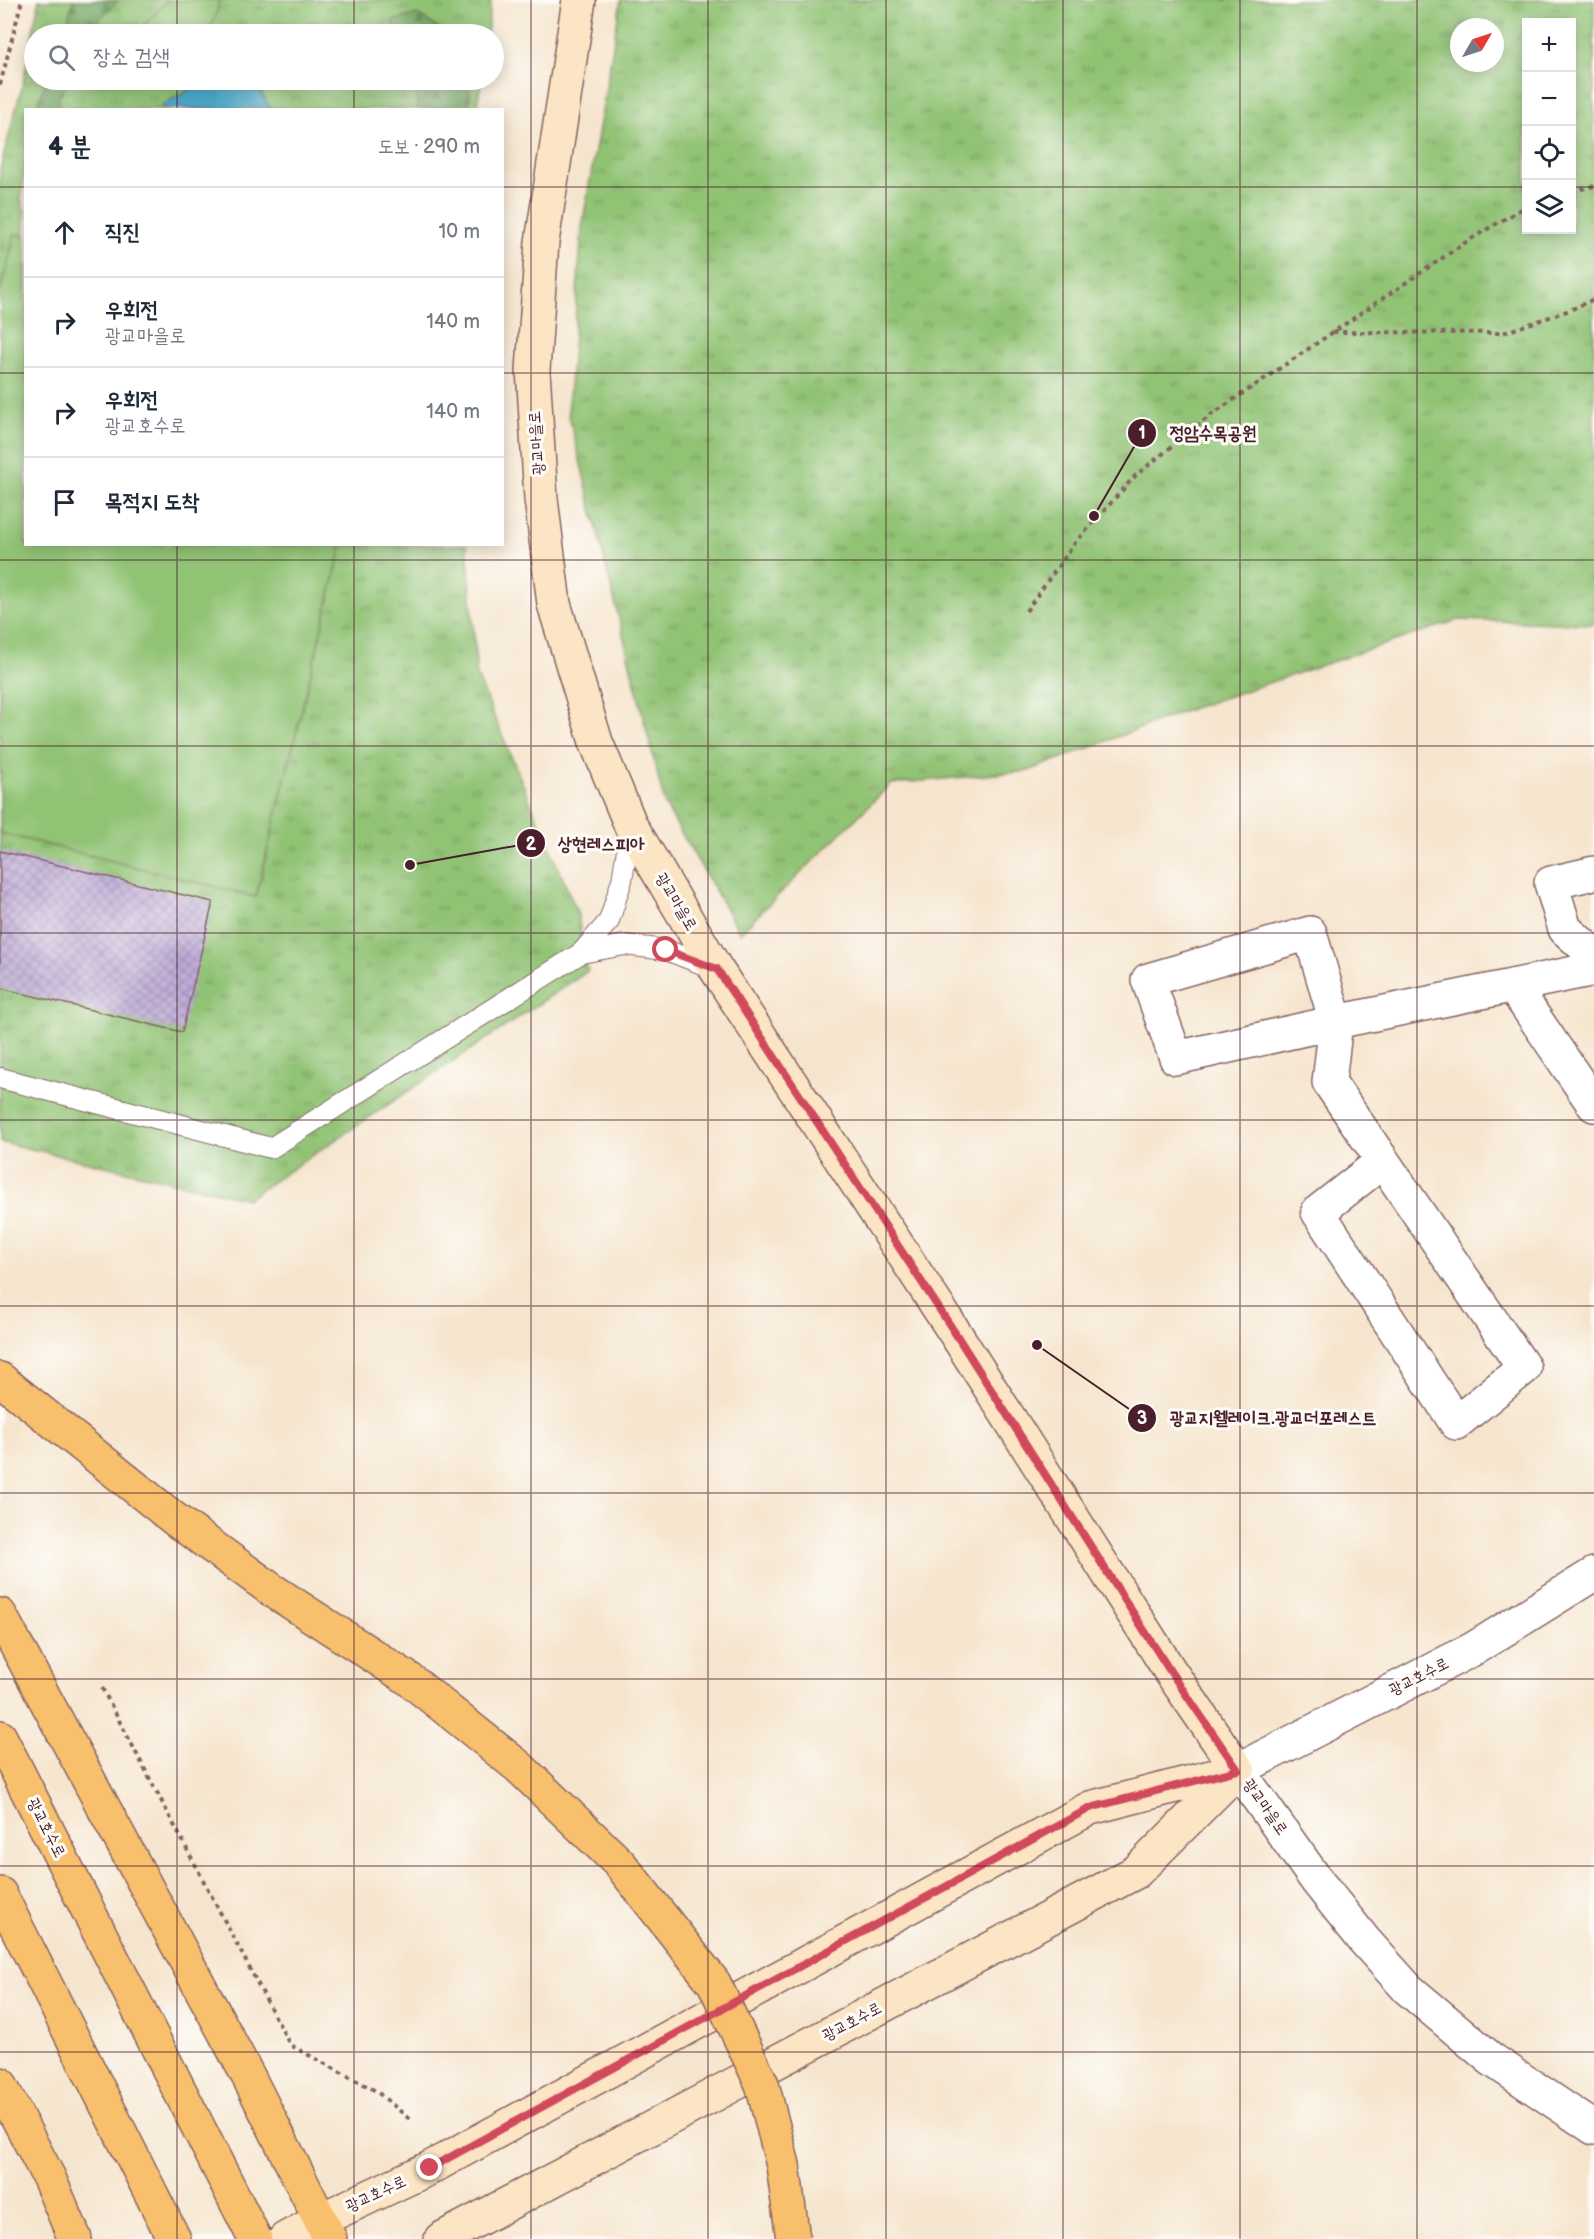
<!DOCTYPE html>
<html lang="ko">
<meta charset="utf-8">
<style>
body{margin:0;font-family:"Balsamiq Sans","Poor Story",sans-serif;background:#f2f2f3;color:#1f2937}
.controls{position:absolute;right:18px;top:18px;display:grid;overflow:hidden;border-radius:0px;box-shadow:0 3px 15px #0003}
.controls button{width:54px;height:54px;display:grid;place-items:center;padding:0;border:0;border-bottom:2px solid #e0e1e3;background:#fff;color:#1f2937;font:30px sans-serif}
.compass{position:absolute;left:1450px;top:18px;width:54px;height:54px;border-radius:50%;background:#fff;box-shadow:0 3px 15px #0003;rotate:51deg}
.stop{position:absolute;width:18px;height:18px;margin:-14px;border:4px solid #d1495b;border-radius:50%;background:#fff}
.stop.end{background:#d1495b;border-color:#fff;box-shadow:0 2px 6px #0008}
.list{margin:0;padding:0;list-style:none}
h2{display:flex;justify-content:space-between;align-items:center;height:78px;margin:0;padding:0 24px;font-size:26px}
h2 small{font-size:20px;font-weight:400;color:#747a83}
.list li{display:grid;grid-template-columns:39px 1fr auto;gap:18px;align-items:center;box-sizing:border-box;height:90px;padding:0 24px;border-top:2px solid #e0e1e3}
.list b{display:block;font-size:22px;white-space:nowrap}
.list p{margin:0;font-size:20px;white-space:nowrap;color:#747a83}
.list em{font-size:20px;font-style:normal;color:#747a83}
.icon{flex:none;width:33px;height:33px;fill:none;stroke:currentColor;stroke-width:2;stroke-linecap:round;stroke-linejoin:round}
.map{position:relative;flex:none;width:1594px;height:2239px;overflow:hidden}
.search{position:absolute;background:#fff;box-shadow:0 3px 15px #0003;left:24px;top:24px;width:480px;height:66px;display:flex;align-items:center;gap:15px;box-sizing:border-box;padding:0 21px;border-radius:33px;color:#747a83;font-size:22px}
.panel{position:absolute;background:#fff;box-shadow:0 3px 15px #0003;left:24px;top:108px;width:480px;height:438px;border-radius:0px}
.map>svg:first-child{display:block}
.forest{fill:url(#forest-firs);stroke:#5f6448;stroke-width:1.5}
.park{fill:url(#park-tufts);stroke:#6e7150;stroke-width:1.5;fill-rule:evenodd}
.pitch{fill:#91c374;stroke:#6e7150;stroke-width:1.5}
.water{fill:#4eaacc;stroke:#4c647c;stroke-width:1.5}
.building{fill:url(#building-cross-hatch)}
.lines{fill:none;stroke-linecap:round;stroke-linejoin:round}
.lane-casing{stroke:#866464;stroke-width:22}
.street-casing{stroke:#866464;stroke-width:36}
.secondary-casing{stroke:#866464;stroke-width:36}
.highway-casing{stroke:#866464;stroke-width:36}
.path{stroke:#866464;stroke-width:4;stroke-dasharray:4.5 4.5;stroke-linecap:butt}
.lane{stroke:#fff;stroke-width:20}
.street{stroke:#fff;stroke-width:33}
.secondary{stroke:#fce5c4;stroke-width:33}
.highway{stroke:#f8bf6c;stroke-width:33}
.highway-bridge-casing{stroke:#866464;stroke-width:36;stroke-linecap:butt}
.highway-bridge{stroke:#f8bf6c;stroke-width:33}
.route{stroke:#d1495b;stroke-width:8}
.grid{fill:none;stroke:#4a1f2b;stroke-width:1.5;stroke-opacity:0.55}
.labels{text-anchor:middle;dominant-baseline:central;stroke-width:6;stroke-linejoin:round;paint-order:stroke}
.street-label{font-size:16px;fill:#4a1f2b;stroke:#fdfcf7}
.leader{fill:none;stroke:#4a1f2b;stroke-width:2}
.callout-dot{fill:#4a1f2b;stroke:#fdfcf7;stroke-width:2}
.mark-label{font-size:18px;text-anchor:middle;font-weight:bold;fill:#fff}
.callout-label{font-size:18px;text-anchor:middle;font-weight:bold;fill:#4a1f2b;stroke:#fdfcf7;stroke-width:6;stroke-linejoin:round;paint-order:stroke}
</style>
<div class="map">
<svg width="1594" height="2239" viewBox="0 0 1594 2239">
<defs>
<pattern id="forest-firs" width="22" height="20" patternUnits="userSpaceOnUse" patternTransform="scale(1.5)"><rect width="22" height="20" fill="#74a966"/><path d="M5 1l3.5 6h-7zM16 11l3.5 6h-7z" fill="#618954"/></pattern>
<pattern id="park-tufts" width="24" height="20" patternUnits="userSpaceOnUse" patternTransform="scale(1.5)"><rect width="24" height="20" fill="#91c374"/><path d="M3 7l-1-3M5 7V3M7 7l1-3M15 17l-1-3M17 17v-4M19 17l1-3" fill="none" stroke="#789e5f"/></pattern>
<pattern id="building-cross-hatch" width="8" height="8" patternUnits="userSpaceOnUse" patternTransform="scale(1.5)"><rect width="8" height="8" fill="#beaad7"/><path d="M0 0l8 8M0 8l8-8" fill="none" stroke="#9c8aaf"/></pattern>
</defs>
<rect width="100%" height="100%" fill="#fdfcf7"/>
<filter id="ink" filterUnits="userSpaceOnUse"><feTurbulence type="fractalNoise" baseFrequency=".0167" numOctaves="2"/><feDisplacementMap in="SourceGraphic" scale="12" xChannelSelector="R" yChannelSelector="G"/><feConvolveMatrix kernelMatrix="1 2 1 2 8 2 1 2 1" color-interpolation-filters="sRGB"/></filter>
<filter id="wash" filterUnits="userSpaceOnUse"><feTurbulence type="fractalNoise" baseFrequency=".008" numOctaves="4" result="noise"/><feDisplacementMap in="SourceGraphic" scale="24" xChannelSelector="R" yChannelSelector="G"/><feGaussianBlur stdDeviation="1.35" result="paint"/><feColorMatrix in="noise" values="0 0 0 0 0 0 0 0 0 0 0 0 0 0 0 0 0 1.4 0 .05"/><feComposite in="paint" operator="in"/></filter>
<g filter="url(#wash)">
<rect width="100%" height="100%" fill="#f6e5ce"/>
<g class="forest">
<polygon points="73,0 119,0 91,27 86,34 64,34"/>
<polygon points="417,14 446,33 447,34 395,34 392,21"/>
<polygon points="46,80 70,80 59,95 60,109 36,110"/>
<polygon points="410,80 466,80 470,93 469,109 417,109 416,96"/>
</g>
<g class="park">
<polygon points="39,0 73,0 64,34 34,34 34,80 46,80 36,109 26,110 26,159 21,199 25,213 25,237 15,235 0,294 0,169 23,83"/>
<polygon points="119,0 491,0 487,34 447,34 417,14 392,21 395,34 86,34 91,27"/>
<path d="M621,0H1594V624L1458,620L1193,708L1028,771L891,784L740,933L665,805L568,412L582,227ZM1572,22V230H1526V22ZM1459,27H1495V63H1459Z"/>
<polygon points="70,80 208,80 163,105 165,109 60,109 59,96"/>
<polygon points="253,80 410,80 416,96 417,109 271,109"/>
<polygon points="466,80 481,80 477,109 469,109 470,93"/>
<polygon points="342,545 467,545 477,676 577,912 588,971 247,1199 0,1142 0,833 256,897"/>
</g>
<g class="pitch">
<path d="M168,0H219C218,13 214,26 203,34H155L142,27Z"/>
<polygon points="15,234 26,237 26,544 342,545 256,897 0,833 0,294"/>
</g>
<polygon class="water" points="208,80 253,80 271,109 165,109 162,105"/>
<g id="blocks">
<polygon class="building" points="0,851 213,902 182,1032 0,988"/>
</g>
</g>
<g filter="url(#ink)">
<use href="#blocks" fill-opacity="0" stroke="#866464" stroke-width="1.5"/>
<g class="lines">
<g class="lane-casing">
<g id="lane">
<polyline points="581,953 625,945 666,950 715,969"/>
<polyline points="0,1078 271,1148 581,953 609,921 622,880 631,826"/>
</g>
</g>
<g class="street-casing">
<g id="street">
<polyline points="1594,873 1551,883 1565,929 1594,955"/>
<polyline points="1513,986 1594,1105"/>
<polyline points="1383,1161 1318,1212 1456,1423 1524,1368 1329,1082 1336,1022 1310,933 1148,980 1176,1058 1336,1022 1594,969"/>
<polyline points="1594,1574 1473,1649 1238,1770 1317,1881 1364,1940 1408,1989 1491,2059 1594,2128"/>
</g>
</g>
<g class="secondary-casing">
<g id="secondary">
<polyline points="579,0 542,242 533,370 541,499 554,604 596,742 631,826 716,969 957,1336 1170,1671 1238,1770"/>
<polyline points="285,2239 320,2220 430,2168 1090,1808 1238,1770"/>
<polyline points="441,2239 1136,1872 1238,1770"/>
</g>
</g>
<g class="highway-casing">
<g id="highway">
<polyline points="0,1379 177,1521"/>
<polyline points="0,1615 248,2076 330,2239"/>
<polyline points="0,1737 255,2239"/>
<polyline points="0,1894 174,2239"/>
<polyline points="0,2084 49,2178 75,2239"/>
</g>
</g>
<g class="path">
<polyline points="0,85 22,0"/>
<polyline points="1572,191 1594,186"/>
<polyline points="1333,332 1503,333 1570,310 1594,299"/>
<polyline points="1026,611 1075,543 1135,476 1211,415 1466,242 1526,206"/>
<polyline points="102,1688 290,2045 376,2091 412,2121"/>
</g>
<use href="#lane" class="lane"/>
<use href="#street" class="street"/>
<use href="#secondary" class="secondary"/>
<use href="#highway" class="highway"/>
<g class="highway-bridge-casing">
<polyline id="highway-bridge" points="177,1521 272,1590 409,1679 519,1767 620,1864 714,1983 762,2084 783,2165 793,2239"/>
</g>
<use href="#highway-bridge" class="highway-bridge"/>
</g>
</g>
<g class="lines" filter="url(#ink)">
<polyline class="route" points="430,2168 1090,1808 1238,1770 1170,1671 957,1336 717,969 666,950"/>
</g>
<path class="grid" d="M177,0V34M354,0V34M531,0V2239M708,0V2239M886,0V2239M1063,0V2239M1240,0V2239M1417,0V2239M177,80V110M354,80V110M0,187H26M502,187H1526M1572,187H1594M0,373H26M502,373H1594M177,544V2239M354,544V2239M0,560H1594M0,746H1594M0,933H1594M0,1120H1594M0,1306H1594M0,1493H1594M0,1679H1594M0,1866H1594M0,2052H1594"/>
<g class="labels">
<g class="street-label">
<text transform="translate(537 443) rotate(-94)">광교마을로</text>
<text transform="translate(676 902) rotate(59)">광교마을로</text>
<text transform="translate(1419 1677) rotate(-27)">광교호수로</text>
<text transform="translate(1265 1807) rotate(55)">광교마을로</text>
<text transform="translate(46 1828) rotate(63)">광교호수로</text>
<text transform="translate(852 2022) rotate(-28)">광교호수로</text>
<text transform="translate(376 2194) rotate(-25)">광교호수로</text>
</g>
</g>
<path class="leader" d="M1094 516L1142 433M410 865L531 843M1037 1345L1142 1418"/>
<g class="callout-dot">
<circle cx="1094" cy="516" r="6"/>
<circle cx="410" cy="865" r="6"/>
<circle cx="1037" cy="1345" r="6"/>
<circle cx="1142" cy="433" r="15"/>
<circle cx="531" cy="843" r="15"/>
<circle cx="1142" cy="1418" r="15"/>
</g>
<g class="mark-label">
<text x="1142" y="439">1</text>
<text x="531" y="850">2</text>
<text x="1142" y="1424">3</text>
</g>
<g class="callout-label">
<text x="1213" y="439">정암수목공원</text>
<text x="601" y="850">상현레스피아</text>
<text x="1273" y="1424">광교지웰레이크.광교더포레스트</text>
</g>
</svg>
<div class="controls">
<button>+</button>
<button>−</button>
<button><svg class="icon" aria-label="locate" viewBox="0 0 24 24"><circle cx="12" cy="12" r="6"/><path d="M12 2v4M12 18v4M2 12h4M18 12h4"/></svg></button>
<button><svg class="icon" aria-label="layers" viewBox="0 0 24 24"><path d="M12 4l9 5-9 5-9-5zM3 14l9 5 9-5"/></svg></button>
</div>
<svg class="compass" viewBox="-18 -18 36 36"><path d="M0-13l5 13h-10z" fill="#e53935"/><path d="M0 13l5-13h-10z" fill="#747a83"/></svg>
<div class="stop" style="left:666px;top:950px"></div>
<div class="stop end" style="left:430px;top:2168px"></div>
<div class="search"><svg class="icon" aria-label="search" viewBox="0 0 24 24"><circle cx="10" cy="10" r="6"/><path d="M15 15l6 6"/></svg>장소 검색</div>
<section class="panel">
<h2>4 분<small>도보 · 290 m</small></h2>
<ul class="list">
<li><svg class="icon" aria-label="ahead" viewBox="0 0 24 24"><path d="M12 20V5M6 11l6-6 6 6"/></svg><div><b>직진</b></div><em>10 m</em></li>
<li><svg class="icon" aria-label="right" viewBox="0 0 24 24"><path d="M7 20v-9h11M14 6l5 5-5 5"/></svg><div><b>우회전</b><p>광교마을로</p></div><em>140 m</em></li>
<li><svg class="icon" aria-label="right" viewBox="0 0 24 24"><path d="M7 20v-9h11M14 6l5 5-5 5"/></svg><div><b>우회전</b><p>광교호수로</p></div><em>140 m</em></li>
<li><svg class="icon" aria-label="arrive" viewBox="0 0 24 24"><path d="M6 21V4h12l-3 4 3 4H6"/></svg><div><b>목적지 도착</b></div></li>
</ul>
</section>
</div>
